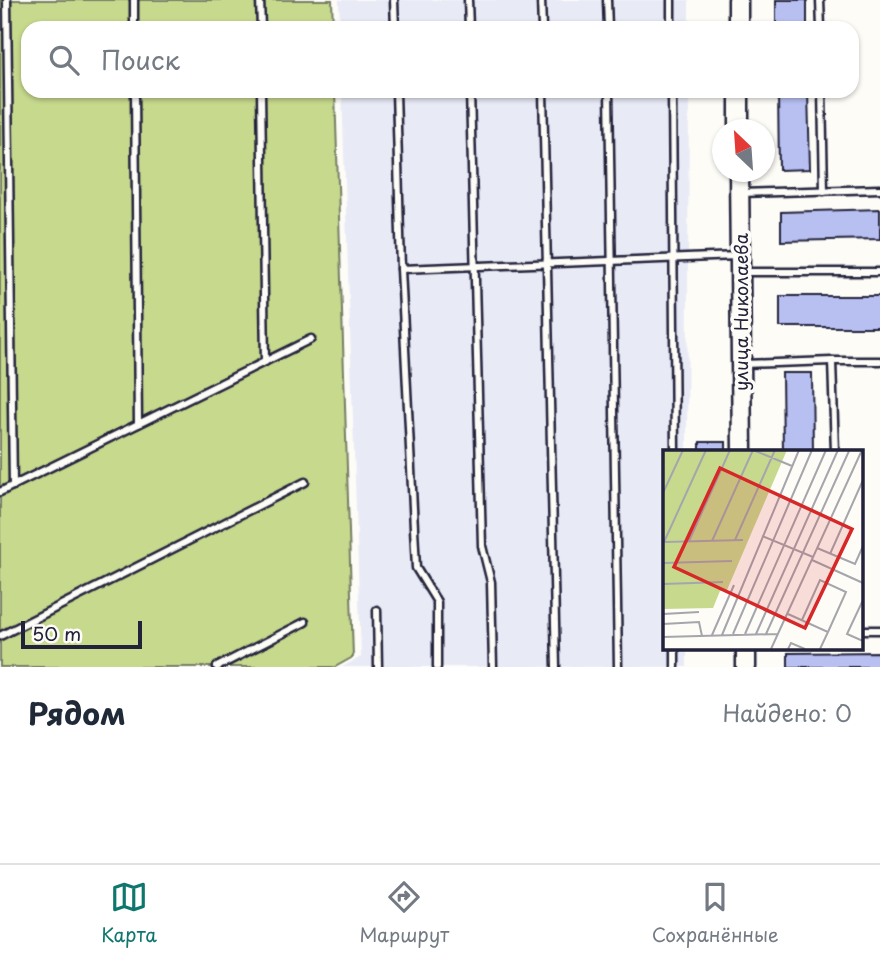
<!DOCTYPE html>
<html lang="ru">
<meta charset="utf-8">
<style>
body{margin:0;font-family:"Playpen Sans",sans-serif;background:#f6f6f7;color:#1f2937}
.compass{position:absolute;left:712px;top:119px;width:63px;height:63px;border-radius:50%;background:#fff;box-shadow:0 2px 5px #0004;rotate:335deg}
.scale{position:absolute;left:21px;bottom:18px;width:121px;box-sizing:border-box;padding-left:7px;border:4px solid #22223b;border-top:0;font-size:19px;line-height:24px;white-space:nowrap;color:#22223b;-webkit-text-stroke:5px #fdfcf7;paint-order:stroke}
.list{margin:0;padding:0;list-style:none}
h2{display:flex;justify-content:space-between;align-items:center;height:91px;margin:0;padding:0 28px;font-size:30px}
h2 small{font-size:23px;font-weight:400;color:#747a83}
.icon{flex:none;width:38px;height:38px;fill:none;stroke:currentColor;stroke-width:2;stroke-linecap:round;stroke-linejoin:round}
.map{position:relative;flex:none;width:880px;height:667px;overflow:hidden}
.search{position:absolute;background:#fff;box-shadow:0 2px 5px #0004;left:21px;right:21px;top:21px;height:77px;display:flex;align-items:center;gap:18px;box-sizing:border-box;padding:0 24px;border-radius:21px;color:#747a83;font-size:26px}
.sheet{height:196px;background:#fff}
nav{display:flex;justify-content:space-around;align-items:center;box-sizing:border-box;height:98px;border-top:2px solid #e0e1e3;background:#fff;font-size:19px;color:#747a83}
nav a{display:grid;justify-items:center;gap:4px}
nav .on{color:#0f766e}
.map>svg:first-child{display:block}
.built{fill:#e8eaf6}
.green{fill:#c7d98d;stroke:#747e64;stroke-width:2}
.building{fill:#b8c0f2;stroke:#22223b;stroke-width:2}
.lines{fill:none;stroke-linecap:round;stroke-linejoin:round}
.lane-casing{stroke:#22223b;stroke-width:11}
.secondary-casing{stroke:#22223b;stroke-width:23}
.lane{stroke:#fdfcf7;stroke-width:6}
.secondary{stroke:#fdfcf7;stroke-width:18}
.labels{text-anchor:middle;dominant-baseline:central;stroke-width:7;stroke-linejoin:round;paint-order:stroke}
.street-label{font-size:18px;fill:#22223b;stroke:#fdfcf7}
.inset-road{fill:none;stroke:#a5a5ac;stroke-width:2}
.view{fill:#d62828;fill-opacity:0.15;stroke:#d62828;stroke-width:3.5}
.inset-edge{fill:none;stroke:#22223b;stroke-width:3.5}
</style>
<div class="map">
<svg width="880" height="667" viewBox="0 0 880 667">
<rect width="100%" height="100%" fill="#fdfcf7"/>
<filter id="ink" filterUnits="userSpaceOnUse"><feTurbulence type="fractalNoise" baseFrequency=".0143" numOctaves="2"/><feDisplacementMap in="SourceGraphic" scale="14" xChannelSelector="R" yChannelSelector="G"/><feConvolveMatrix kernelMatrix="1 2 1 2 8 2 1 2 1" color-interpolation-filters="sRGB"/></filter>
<g filter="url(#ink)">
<g class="built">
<polygon points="339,0 689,0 689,28 340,28"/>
<polygon points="342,91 689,91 687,452 665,452 665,648 687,648 687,667 342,667 361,657"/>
</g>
<polygon class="green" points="0,0 332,0 333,28 28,28 28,91 335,91 353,657 335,667 0,667"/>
<g class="building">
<rect x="776" y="0" width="31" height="28"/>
<polygon points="778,91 808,91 810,169 779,170"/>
<polygon points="880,209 880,239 781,241 781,212"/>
<rect x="780" y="296" width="100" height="31"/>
<polygon points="782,373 812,373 813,452 783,452"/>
<rect x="700" y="442" width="26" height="10"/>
<polygon points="880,652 880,667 788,667 788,653"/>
</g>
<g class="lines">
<g class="lane-casing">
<g id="lane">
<polyline points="7,0 13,486"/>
<polyline points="134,0 134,28"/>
<polyline points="260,0 261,28"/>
<polyline points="394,0 395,28"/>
<polyline points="468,0 469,28"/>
<polyline points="541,0 542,28"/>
<polyline points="607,0 608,28"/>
<polyline points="671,0 671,28"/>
<polyline points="820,0 821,28"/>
<polyline points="135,91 138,424"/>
<polyline points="261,91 265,362"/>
<polyline points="396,91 401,269 416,568 437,602 437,667"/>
<polyline points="470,91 482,546 491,582 493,667"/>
<polyline points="543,91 556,667"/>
<polyline points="609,91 618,667"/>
<polyline points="672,91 675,452"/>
<polyline points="822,91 824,191"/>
<polyline points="741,193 880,189"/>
<polyline points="401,269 738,256"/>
<polyline points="742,272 880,272"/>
<polyline points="743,364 832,361"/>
<polyline points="835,452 832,361 880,361"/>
<polyline points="0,492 311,339"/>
<polyline points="377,610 378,667"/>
<polyline points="861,630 880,630"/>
<polyline points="0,636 305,482"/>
<polyline points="675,648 675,667"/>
<polyline points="217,667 305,622"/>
</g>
</g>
<g class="secondary-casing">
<g id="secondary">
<polyline points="738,0 738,28"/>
<polyline points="739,91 739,130"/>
<polyline points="739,172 742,452"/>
<polyline points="746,648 746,667"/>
</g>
</g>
<use href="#lane" class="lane"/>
<use href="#secondary" class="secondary"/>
</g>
</g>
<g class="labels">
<g class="street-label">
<text transform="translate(740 312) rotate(-90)">улица Николаева</text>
</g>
</g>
<g transform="translate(663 450)">
<rect width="200" height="200" fill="#fdfcf7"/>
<path d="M0,0H124L64,140L57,141L50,158L0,159Z" fill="#c7d98d"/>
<path class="inset-road" d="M90,0L129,16M0,43L20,0M99,86L150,107M72,90L112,0M26,91L67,0M49,91L90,0M1,92L43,0M2,92L80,90M154,98L192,114L200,96M167,104L200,30M149,110L200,133M0,113L69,111M0,134L60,132M200,150L184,184L200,191M0,164L36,162M125,164L165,182L157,199M139,170L157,130L183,142L165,182M0,174L36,172L39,186M70,184L149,0M82,184L163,0M93,184L175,0M103,184L186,1M49,185L71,135M59,185L136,0M0,187L115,184M108,199L199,0M125,199L128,193L142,199"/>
<path class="view" d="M57,18L189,79L142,178L11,117Z"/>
<rect width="200" height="200" class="inset-edge"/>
</g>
</svg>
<svg class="compass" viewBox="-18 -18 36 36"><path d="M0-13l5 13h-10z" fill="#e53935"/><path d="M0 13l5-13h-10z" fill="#747a83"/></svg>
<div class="scale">50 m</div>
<div class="search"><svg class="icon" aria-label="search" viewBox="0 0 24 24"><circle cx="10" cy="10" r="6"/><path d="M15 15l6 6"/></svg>Поиск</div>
</div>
<section class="sheet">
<h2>Рядом<small>Найдено: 0</small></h2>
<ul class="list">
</ul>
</section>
<nav>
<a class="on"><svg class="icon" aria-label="map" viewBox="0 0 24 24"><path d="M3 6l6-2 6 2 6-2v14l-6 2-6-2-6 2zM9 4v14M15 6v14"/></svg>Карта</a>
<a><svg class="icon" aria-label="directions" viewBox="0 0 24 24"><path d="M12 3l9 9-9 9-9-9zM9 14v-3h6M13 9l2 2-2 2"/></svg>Маршрут</a>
<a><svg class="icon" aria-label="saved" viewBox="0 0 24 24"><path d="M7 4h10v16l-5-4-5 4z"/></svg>Сохранённые</a>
</nav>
